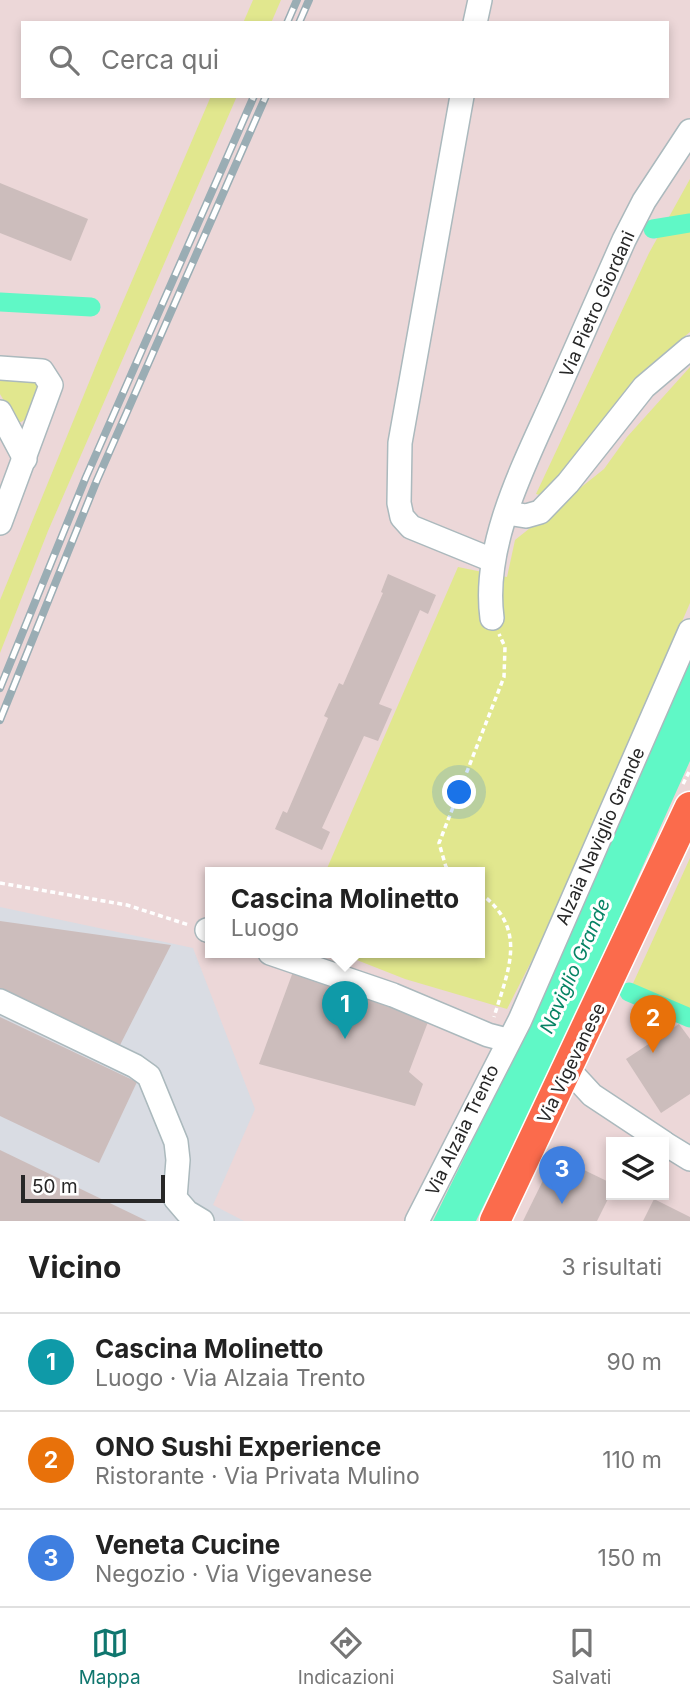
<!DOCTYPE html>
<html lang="it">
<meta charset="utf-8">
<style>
body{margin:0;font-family:Inter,sans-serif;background:#f2f2f2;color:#222}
.controls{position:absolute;right:21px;bottom:21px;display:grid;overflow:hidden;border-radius:0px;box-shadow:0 4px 10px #0003}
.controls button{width:63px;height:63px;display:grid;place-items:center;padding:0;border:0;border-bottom:2px solid #e0e0e0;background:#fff;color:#222;font:35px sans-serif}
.scale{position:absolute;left:21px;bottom:18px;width:144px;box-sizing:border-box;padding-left:7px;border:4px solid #272727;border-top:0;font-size:19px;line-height:24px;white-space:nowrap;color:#272727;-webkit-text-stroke:5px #fff;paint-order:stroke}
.you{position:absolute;left:460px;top:793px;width:24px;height:24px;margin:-18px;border:5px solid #fff;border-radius:50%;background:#1a73e8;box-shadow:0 0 0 10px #1a73e833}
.badge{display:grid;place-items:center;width:46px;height:46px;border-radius:50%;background:#0f766e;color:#fff;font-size:23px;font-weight:700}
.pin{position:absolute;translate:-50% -58px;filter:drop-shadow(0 2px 4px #0008)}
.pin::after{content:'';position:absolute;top:37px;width:24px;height:21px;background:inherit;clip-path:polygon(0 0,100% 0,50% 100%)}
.popup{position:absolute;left:205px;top:867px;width:280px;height:91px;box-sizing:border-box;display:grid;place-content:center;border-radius:0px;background:#fff;filter:drop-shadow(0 2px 5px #0005);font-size:23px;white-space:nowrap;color:#767676}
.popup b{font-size:26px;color:#222}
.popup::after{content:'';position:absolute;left:50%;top:100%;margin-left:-14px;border:14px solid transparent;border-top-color:#fff}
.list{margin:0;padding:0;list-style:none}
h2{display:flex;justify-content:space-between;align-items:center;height:91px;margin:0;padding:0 28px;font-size:30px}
h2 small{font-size:23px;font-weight:400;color:#767676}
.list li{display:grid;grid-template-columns:46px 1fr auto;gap:21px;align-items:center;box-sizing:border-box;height:98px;padding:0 28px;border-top:2px solid #e0e0e0}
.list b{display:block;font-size:26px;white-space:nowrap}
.list p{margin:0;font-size:23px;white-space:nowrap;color:#767676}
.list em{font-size:23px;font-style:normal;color:#767676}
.icon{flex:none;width:38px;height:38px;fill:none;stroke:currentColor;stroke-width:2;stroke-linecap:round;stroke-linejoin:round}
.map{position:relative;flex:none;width:690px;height:1221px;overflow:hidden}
.search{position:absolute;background:#fff;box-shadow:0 4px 10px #0003;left:21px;right:21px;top:21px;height:77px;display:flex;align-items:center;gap:18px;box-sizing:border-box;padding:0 24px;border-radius:0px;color:#767676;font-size:26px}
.sheet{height:385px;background:#fff}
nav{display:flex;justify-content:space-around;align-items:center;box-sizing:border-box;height:98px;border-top:2px solid #e0e0e0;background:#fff;font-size:19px;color:#767676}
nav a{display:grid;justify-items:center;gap:4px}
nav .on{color:#0f766e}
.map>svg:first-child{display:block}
.industrial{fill:#d9dce3}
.green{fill:#e1e78e}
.water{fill:#60f8c6}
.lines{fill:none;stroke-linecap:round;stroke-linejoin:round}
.canal{stroke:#60f8c6;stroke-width:19}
.building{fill:#ccbdbc}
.minor-casing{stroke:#abb9bd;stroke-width:26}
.major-casing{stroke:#fff;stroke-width:33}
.path{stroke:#fff;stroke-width:3.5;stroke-dasharray:5 3.5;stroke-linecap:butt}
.minor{stroke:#fff;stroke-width:23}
.major{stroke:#fb6b4c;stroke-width:30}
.rail-casing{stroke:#9aadb4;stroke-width:8}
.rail{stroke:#fff;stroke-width:5;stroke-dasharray:16;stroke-linecap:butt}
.labels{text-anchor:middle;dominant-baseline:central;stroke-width:6;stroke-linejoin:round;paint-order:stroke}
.street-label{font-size:18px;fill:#272727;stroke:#fff}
.water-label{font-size:19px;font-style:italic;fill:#068364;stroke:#fff}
</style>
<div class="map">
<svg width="690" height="1221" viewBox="0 0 690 1221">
<rect width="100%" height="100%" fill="#ecd7d8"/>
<polygon class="industrial" points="0,907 193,948 255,1109 213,1205 244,1221 0,1221"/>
<g class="green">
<polygon points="253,0 281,0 271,23 243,23"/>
<polygon points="211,96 237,96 48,531 0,653 0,600 101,353"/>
<polygon points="690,179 690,332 640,374 547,497 536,494 649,253"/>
<polygon points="690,367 690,603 554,917 507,1009 405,979 339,953 480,953 480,873 325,873 458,567 507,577 515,540 604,469 627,437"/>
<polygon points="0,375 35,377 39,385 27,418 21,422 16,421 0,394"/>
<polygon points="690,858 690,1013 630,990"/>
</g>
<polygon class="water" points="690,653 690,761 562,1046 476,1221 433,1221 516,1052"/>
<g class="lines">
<g class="canal">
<polyline points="653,229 690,223"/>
<polyline points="0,302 91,307"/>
<polyline points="629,992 690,1018"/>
</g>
</g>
<g class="building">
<polygon points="0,183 88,219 71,261 0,233"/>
<polygon points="388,574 436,595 428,614 420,610 379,704 392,709 378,741 364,736 322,828 330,832 322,850 275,829 283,811 287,813 328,718 324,716 339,683 343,685 383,593 381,592"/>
<polygon points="0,921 171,945 118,1049 0,989"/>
<polygon points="294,969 431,1014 409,1072 423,1084 415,1106 259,1064"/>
<polygon points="0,1017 137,1082 99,1163 0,1116"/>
<polygon points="679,1024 690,1039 690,1094 661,1113 626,1059"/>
<polygon points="0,1150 147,1221 0,1221"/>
<polygon points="555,1156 611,1183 611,1193 597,1221 523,1221"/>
<polygon points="654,1199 690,1217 690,1221 643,1221"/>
</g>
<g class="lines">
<g class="minor-casing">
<g id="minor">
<polyline points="475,23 480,0"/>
<polyline points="462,96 400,443 399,503 402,517 411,527 492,560"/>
<polyline points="0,368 42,371 51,385 0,523"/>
<polyline points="0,412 25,459"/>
<polyline points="508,513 526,516 540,512 568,483 644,387 690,348"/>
<path d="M492,618C482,544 525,463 555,396C578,344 601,292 624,240L644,201L690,131"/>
<polyline points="207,930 210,931"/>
<polyline points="270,953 393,995 488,1035 507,1040"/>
<polyline points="0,1001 135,1066 149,1076 176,1142 178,1160 175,1198 187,1212 202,1221"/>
<polyline points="568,1069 592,1095 663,1142"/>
<polyline points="664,1143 690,1159"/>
<polyline points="417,1221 520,1020 690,631"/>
</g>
</g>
<g class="major-casing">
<polyline id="major" points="495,1221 690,807"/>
</g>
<g class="path">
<polyline points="683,784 690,770"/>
<polyline points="454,873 446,867 439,843 504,677 505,647 499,634"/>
<polyline points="0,883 127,905 189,925"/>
<path d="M480,893C528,929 509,968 494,1017"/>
</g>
<use href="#minor" class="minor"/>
<use href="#major" class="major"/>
<g class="rail-casing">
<g id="rail">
<polyline points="287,23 297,0"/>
<polyline points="299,23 309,0"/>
<polyline points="0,688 86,477 254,96"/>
<polyline points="0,720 97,480 266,96"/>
</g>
</g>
<use href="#rail" class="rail"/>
</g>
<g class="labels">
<g class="street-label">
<text transform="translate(597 304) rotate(-66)">Via Pietro Giordani</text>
<text transform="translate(600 836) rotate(-66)">Alzaia Naviglio Grande</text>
<text transform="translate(571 1063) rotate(-64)">Via Vigevanese</text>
<text transform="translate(462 1130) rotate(-64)">Via Alzaia Trento</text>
</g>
<g class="water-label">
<text transform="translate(575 966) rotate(-66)">Naviglio Grande</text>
</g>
</g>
</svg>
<div class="controls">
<button><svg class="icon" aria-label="layers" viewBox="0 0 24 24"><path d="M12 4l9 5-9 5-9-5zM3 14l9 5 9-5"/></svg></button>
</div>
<div class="scale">50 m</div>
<div class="you"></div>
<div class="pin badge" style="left:345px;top:1039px;background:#0f9aa8">1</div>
<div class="popup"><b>Cascina Molinetto</b>Luogo</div>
<div class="pin badge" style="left:653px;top:1053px;background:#e8710a">2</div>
<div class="pin badge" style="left:562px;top:1204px;background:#3f7fe0">3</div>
<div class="search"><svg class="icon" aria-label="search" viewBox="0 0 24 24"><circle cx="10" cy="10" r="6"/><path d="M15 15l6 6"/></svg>Cerca qui</div>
</div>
<section class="sheet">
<h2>Vicino<small>3 risultati</small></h2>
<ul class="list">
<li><span class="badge" style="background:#0f9aa8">1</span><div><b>Cascina Molinetto</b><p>Luogo · Via Alzaia Trento</p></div><em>90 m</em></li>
<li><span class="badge" style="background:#e8710a">2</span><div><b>ONO Sushi Experience</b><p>Ristorante · Via Privata Mulino</p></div><em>110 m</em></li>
<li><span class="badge" style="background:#3f7fe0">3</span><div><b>Veneta Cucine</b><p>Negozio · Via Vigevanese</p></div><em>150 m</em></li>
</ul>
</section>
<nav>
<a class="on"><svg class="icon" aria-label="map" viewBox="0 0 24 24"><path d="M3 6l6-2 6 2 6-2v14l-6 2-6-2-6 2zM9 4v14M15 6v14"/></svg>Mappa</a>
<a><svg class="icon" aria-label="directions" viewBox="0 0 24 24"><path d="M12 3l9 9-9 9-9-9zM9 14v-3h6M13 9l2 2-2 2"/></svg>Indicazioni</a>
<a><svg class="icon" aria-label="saved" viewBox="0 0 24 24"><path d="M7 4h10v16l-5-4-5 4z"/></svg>Salvati</a>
</nav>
